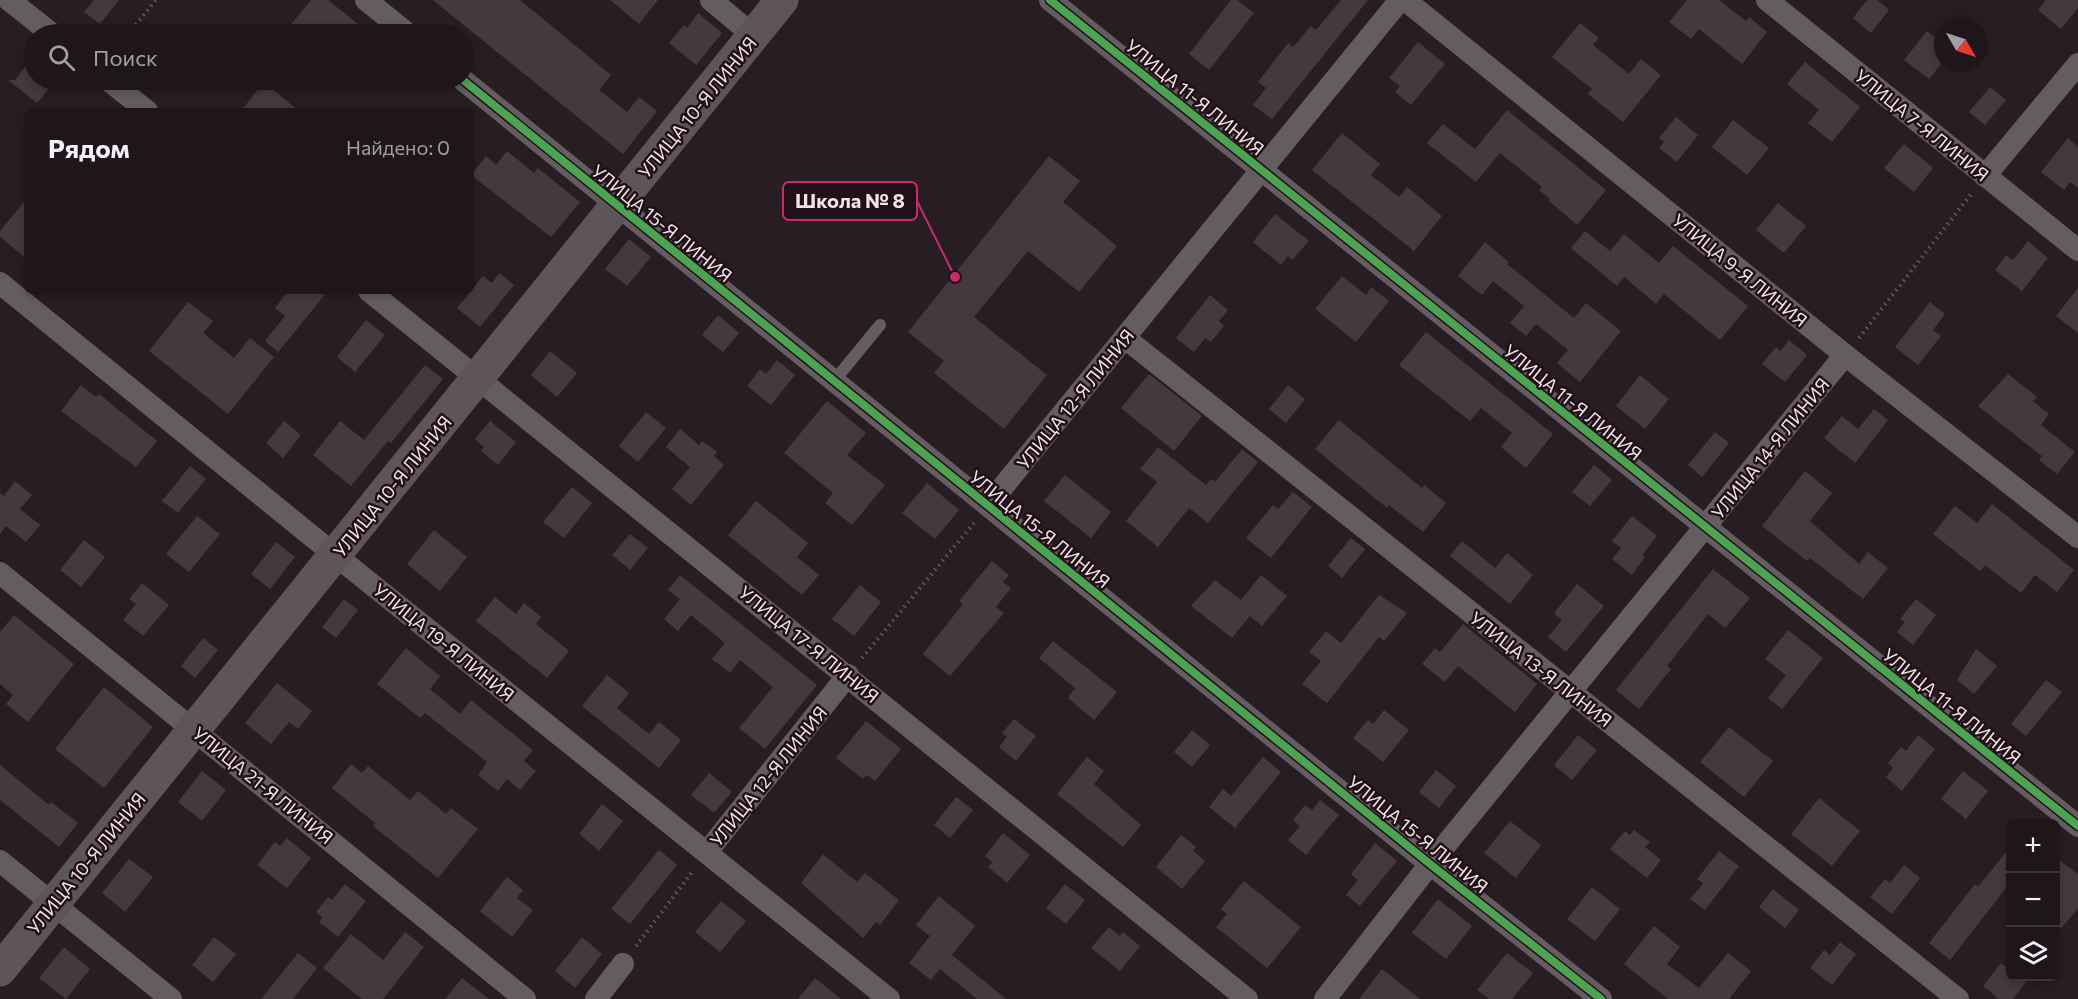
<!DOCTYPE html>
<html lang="ru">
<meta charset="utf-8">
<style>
body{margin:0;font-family:Commissioner,sans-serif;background:#261f23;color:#f1f3f6}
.controls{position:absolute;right:18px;bottom:18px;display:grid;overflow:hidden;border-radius:9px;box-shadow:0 3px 9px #0003}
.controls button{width:54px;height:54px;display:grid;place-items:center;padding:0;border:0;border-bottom:2px solid #3c3539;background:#1e161a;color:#f1f3f6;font:30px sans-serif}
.compass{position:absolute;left:1934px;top:18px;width:54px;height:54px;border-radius:50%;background:#1e161a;box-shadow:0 3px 9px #0003;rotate:129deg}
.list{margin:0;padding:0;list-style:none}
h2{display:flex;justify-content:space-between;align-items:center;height:78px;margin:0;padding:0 24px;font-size:26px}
h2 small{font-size:20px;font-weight:400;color:#a19fa2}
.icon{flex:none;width:33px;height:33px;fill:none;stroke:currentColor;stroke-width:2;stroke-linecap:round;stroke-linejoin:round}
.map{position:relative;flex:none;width:2078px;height:999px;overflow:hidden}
.search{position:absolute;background:#1e161a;box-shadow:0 3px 9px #0003;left:24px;top:24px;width:450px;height:66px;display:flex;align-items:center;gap:15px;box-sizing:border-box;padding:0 21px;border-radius:33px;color:#a19fa2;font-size:22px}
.panel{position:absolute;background:#1e161a;box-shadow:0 3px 9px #0003;left:24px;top:108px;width:450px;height:186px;border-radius:9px}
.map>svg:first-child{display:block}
.building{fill:#45393b}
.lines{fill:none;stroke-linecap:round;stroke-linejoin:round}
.path{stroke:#615b5f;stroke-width:4;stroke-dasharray:1.5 4.5;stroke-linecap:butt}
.lane{stroke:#635d62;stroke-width:12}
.street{stroke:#635d62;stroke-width:22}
.secondary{stroke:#5e555b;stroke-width:33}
.cycleway-casing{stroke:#221018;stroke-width:11}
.cycleway{stroke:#4ca352;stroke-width:8}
.labels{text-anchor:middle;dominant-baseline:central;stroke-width:5;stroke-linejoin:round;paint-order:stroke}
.street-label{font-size:18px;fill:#f1e3e8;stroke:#221018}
.leader{fill:none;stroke:#c72c69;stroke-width:2}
.callout-dot{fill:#c72c69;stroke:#221018;stroke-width:2}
.callout{fill:#221018;stroke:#c72c69;stroke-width:2}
.callout-label{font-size:20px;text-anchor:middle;font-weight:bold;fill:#f1e3e8}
</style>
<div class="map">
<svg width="2078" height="999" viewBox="0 0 2078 999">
<rect width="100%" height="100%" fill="#281d22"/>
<g class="building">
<polygon points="94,0 119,0 100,24 84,12"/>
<polygon points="311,0 328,0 358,24 349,34 283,34"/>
<polygon points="433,0 520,0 611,75 599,90 627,112 639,97 657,111 623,154"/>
<polygon points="610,0 658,0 639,24"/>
<polygon points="1231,0 1237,0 1254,13 1209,70 1189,54"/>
<polygon points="1341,0 1368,0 1272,119 1253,105 1266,88 1258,82 1288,43 1293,47 1311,26 1316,30"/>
<polygon points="1687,0 1719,0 1746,21 1749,17 1767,32 1742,64 1699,29 1691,39 1669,22"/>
<polygon points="1867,0 1877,0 1889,10 1871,33 1853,18"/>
<polygon points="2046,0 2078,0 2078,8 2061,29 2038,10"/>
<polygon points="698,13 722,33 696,65 669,43 684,25 687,28"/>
<polygon points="1580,23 1599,38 1593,45 1629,74 1641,59 1661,75 1623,122 1588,94 1592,89 1552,57"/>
<polygon points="1927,31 1943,44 1943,62 1929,79 1904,60"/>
<polygon points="1418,42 1445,64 1411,105 1395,92 1400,86 1389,78"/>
<polygon points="34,55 34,80 56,80 37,103 8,80 15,80"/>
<polygon points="1805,62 1860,107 1832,142 1808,123 1819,110 1787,84"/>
<polygon points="264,82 299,111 241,111"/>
<polygon points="1990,87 2006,100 1985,125 1969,112"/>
<polygon points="1507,110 1606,190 1577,225 1549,201 1550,199 1539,190 1542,187 1500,153 1476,182 1427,143 1443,124 1475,149"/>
<polygon points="1676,117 1698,135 1677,162 1659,148 1664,142 1659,138"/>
<polygon points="1733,120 1769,148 1747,175 1712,147"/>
<polygon points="1342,133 1380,164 1371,175 1399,197 1407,187 1442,216 1414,251 1312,170"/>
<polygon points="2068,138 2078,147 2078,188 2070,182 2064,190 2041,172"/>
<polygon points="1904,144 1933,168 1914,192 1884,168"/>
<polygon points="507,151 534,173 538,168 580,202 551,237 471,175 486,156 496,165"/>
<polygon points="1049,156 1080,181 1063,202 1117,246 1079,292 1028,251 974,317 1047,375 1004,429 934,373 944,361 908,332"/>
<polygon points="27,198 27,259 0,237 0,231"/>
<polygon points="1778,203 1806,226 1784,253 1756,230"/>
<polygon points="1275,214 1309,241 1292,260 1288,256 1281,265 1253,242"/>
<polygon points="1585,231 1610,251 1624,234 1659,263 1673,246 1748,306 1720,340 1664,294 1656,304 1624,277 1617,286 1571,248"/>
<polygon points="629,239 651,257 627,286 605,269"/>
<polygon points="2028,241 2048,258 2022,291 1995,270 2006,255 2013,260"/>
<polygon points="1485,242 1509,262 1507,264 1574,318 1586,303 1621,331 1580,382 1557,363 1568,350 1536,324 1526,336 1510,323 1524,306 1493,281 1482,295 1458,276"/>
<polygon points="499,273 514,285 480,327 457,308 483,276 492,283"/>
<polygon points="1342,276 1366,295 1371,287 1389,301 1356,342 1315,309"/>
<polygon points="2078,288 2078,333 2056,316"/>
<polygon points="288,291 328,291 278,352 265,341 285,316 275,308"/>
<polygon points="1210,295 1228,310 1219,321 1224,326 1211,342 1205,338 1194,352 1176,338"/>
<polygon points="188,302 213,321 203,333 234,358 250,338 274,357 228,414 149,351"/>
<polygon points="1930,302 1945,314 1933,330 1941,336 1918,365 1895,347"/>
<polygon points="718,315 739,333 723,352 702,335"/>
<polygon points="366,320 385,335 355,372 337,357"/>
<polygon points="1426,332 1553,434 1526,468 1501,447 1512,433 1481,408 1470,421 1399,365"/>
<polygon points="1789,340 1807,355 1785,382 1762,364 1776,347 1780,351"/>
<polygon points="550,351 577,373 557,397 531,375"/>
<polygon points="777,360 795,375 771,405 747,386 760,369 766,374"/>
<polygon points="425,365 443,379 391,443 388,441 351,486 313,455 340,421 364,440"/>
<polygon points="1149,374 1202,416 1174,451 1121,408"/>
<polygon points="2008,374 2037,397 2033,401 2049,414 2041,425 2075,452 2057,474 2039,460 2042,456 1978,406"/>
<polygon points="1640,375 1669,399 1645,429 1616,406"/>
<polygon points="81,385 96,397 99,394 157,441 136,467 61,411"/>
<polygon points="1288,385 1305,399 1286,423 1269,409"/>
<polygon points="827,401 866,433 847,455 885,485 852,525 825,503 833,493 784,453"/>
<polygon points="1874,409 1888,420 1855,463 1824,438 1842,416 1858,429"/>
<polygon points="646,412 666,428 638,462 619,446"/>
<polygon points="1339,420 1422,488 1424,485 1446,503 1423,532 1389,505 1387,508 1315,449"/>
<polygon points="284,421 301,435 283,458 266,443"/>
<polygon points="490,421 516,442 498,465 481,451 484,447 475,439"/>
<polygon points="680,429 699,445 702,441 717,452 714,456 724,465 691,505 672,489 690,467 666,447"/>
<polygon points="1715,432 1729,443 1702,477 1688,465"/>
<polygon points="1158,447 1206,485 1211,479 1215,482 1242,449 1258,462 1208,523 1189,508 1158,547 1126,521 1157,482 1140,469"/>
<polygon points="1594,465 1612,480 1590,506 1572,492"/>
<polygon points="190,466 206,479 178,513 162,501"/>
<polygon points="1805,471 1832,493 1810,521 1859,564 1868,552 1888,568 1863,599 1810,558 1807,561 1762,526"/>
<polygon points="1065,475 1111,512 1091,538 1044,501"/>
<polygon points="15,481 32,495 20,509 40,525 26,542 6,526 0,534 0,493 4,496"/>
<polygon points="927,483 959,510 935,539 902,513"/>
<polygon points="572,487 592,503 564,538 543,522"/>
<polygon points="1293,492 1312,507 1271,558 1246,538 1273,505 1278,509"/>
<polygon points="756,501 808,543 797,557 819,575 802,595 728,535"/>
<polygon points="1992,504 2074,570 2057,592 2035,575 2021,593 1985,565 1980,571 1933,534 1955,506 1977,523"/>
<polygon points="197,516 220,534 189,572 166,554"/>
<polygon points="1632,516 1657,536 1642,555 1645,557 1632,575 1612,559 1621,548 1612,541"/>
<polygon points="434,530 467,557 440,591 407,564"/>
<polygon points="630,534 648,548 630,570 612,555"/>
<polygon points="1351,538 1365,549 1342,578 1328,566"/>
<polygon points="84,540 105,557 81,587 60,570"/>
<polygon points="1462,541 1495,568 1507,553 1533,575 1510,604 1450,556"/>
<polygon points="276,542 295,557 270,589 251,574"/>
<polygon points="992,561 1009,575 1003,582 1011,588 996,607 1004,613 950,676 923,654 963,604 959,601"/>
<polygon points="1713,569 1750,598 1725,628 1708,614 1667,666 1671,669 1639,709 1616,690"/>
<polygon points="680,575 817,685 765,749 739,728 773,687 740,660 730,673 712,659 725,643 691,615 678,631 664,619 680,599 668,590"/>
<polygon points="1261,575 1287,596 1262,626 1250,616 1232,638 1191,606 1215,580 1241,600"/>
<polygon points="142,583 169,605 143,636 123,620 136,604 129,599"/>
<polygon points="1577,584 1604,606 1566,652 1548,637 1562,620 1554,613"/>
<polygon points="860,585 881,602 854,636 832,619"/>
<polygon points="1379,595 1407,613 1384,641 1379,637 1327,703 1302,684 1321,661 1309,652 1326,631 1341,643"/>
<polygon points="495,597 516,614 524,603 541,617 536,624 569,651 547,678 476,621"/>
<polygon points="344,599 358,610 336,638 322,627"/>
<polygon points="1916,599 1936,615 1913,645 1897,632 1905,622 1900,619"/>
<polygon points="14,615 74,664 28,722 6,704 13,695 0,684 0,632"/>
<polygon points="1463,624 1537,684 1515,712 1458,666 1445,682 1422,664 1435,648 1440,652"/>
<polygon points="1788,630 1823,658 1782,709 1768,698 1786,675 1765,659"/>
<polygon points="203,638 218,650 195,678 181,666"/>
<polygon points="1053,641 1117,692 1094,720 1068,698 1075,688 1039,658"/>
<polygon points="406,648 440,676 430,689 460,714 471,700 533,750 524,761 536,771 520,790 507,779 498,791 478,775 487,762 425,713 420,718 377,684"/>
<polygon points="1976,649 1997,666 1974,694 1957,680"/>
<polygon points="607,675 629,693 617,708 649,734 659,722 681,740 659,768 582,706"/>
<polygon points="2046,680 2062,692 2026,736 2011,724"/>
<polygon points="277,683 312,711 298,729 289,722 271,744 245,723"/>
<polygon points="104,687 153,727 104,788 55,749"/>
<polygon points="1384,710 1409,730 1383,762 1353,738 1368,720 1373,724"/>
<polygon points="1014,719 1036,736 1016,761 999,747 1007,737 1002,733"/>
<polygon points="866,721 901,749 875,781 867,775 863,779 836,758"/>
<polygon points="1729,727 1773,761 1744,797 1700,762"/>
<polygon points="1192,730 1210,745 1192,767 1174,752"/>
<polygon points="1578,735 1597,750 1572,780 1554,765"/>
<polygon points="1918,735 1935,749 1902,791 1886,777 1893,768 1888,763 1901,747 1906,751"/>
<polygon points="1087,757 1104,771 1094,784 1141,825 1123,847 1057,794"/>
<polygon points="1263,757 1281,772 1235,828 1209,807 1223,789 1231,796"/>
<polygon points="351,764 362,773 368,766 410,800 418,791 446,814 451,808 478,829 438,878 373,826 375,823 332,788"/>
<polygon points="0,765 49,805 51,802 78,823 59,847 0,800"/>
<polygon points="1436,770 1456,786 1439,808 1419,792"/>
<polygon points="202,771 226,790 202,821 178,802"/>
<polygon points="1963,771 1988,791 1966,819 1941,799"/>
<polygon points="709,773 732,792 714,813 691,795"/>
<polygon points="956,797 973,810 950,838 934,825"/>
<polygon points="1819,798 1860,831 1832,866 1791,834"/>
<polygon points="1320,800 1339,815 1306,855 1288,840 1300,826 1293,820 1305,805 1312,810"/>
<polygon points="602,804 623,821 599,851 579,834"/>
<polygon points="1510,821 1541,845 1516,878 1484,853"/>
<polygon points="1634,830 1650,842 1645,847 1661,860 1647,878 1610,849 1625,831 1630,835"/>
<polygon points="1003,833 1030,855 1007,883 988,867 992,862 985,856"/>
<polygon points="1181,835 1196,847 1193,851 1205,861 1182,889 1156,867"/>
<polygon points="287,838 311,858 287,888 257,865 275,842 280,846"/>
<polygon points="1375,843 1397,861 1360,906 1346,895 1358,880 1351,874"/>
<polygon points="2010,847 2010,883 1950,960 1929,943 1975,884 1978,887"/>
<polygon points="659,850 677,865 630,924 611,909"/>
<polygon points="1719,851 1739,866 1705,910 1690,899 1703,883 1697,879"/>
<polygon points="823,854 857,882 865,873 899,900 880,925 876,922 863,938 801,883"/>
<polygon points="2055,857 2078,874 2078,908 2055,936"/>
<polygon points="129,859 153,877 125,912 102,893"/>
<polygon points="1904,865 1920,878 1892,914 1870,897 1885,879 1890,883"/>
<polygon points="507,877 523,890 517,898 533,910 512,937 480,911"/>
<polygon points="1244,881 1301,927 1267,968 1216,927 1227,914 1221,909"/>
<polygon points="345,884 366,901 338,937 319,922 322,917 316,912 328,897 332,900"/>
<polygon points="1065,884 1085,900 1066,924 1046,908"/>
<polygon points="1592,887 1620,909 1595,941 1567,919"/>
<polygon points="1773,889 1799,910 1785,928 1759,907"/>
<polygon points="939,896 975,926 952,955 1006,999 977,999 940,969 931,980 909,963 930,936 916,925"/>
<polygon points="1438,899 1472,926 1446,959 1412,933"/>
<polygon points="721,901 746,921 720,952 695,932"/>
<polygon points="1654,926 1680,947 1667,964 1699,988 1728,953 1751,971 1729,999 1668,999 1624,964"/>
<polygon points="1109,927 1120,936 1123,932 1140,946 1120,971 1091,948"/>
<polygon points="405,932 424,947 383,999 362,999 323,968 351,934 383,960"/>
<polygon points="214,937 236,954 213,982 192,965"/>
<polygon points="582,937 602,954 575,988 555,971"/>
<polygon points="1840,942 1856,954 1832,985 1810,968 1824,950 1830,955"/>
<polygon points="64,947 90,969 66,999 39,978"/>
<polygon points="298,953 317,968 293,999 261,999"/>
<polygon points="1507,953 1533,973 1512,999 1489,999 1477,990"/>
<polygon points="2001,963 2010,971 2010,976 2018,976 2026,982 2013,999 1999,999 1983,986"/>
<polygon points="1382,969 1420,999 1359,999"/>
<polygon points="462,978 489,999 445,999"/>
<polygon points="815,978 841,999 798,999"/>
</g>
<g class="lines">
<g class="path">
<polyline points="128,34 156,0"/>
<polyline points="1859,338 1972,193"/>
<polyline points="862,658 974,523"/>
<polyline points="636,946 693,871"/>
</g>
<polyline class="lane" points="834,381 880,325"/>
<g class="street">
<polyline points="9,0 52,34"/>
<polyline points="366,0 408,34"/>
<polyline points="711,0 754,36"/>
<polyline points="1050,0 2078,826"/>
<polyline points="1405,0 1845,355 2078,537"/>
<polyline points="1767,0 2078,250"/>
<polyline points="108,80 147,111"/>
<polyline points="463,80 1430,864 1601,999"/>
<polyline points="1985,176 2078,64"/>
<polyline points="0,283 335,555 889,999"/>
<polyline points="369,291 1247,999"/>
<polyline points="1125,338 1958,999"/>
<polyline points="988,505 1400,0"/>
<polyline points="0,573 525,999"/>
<polyline points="707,852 848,675"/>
<polyline points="0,861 171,999"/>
<polyline points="596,999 623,964"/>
<polyline points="1325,999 1430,864 1845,355"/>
</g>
<polyline class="secondary" points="0,970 782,0"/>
<g class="cycleway-casing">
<g id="cycleway">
<polyline points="1050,0 2078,826"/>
<polyline points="463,80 1430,864 1601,999"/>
</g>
</g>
<use href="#cycleway" class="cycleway"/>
</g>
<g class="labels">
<g class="street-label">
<text transform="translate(1195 97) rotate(39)">УЛИЦА 11-Я ЛИНИЯ</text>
<text transform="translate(697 107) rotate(-51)">УЛИЦА 10-Я ЛИНИЯ</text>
<text transform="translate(1922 125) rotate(39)">УЛИЦА 7-Я ЛИНИЯ</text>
<text transform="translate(662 223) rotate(39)">УЛИЦА 15-Я ЛИНИЯ</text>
<text transform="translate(1740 270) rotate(39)">УЛИЦА 9-Я ЛИНИЯ</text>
<text transform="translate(1075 399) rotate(-51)">УЛИЦА 12-Я ЛИНИЯ</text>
<text transform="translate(1573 402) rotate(39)">УЛИЦА 11-Я ЛИНИЯ</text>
<text transform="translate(1770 448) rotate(-51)">УЛИЦА 14-Я ЛИНИЯ</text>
<text transform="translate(392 486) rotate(-51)">УЛИЦА 10-Я ЛИНИЯ</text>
<text transform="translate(1040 529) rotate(39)">УЛИЦА 15-Я ЛИНИЯ</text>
<text transform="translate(444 642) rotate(39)">УЛИЦА 19-Я ЛИНИЯ</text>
<text transform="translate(809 644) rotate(39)">УЛИЦА 17-Я ЛИНИЯ</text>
<text transform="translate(1541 669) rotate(38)">УЛИЦА 13-Я ЛИНИЯ</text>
<text transform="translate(1952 706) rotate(39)">УЛИЦА 11-Я ЛИНИЯ</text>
<text transform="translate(768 776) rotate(-51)">УЛИЦА 12-Я ЛИНИЯ</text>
<text transform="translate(263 785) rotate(39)">УЛИЦА 21-Я ЛИНИЯ</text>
<text transform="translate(1418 834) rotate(39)">УЛИЦА 15-Я ЛИНИЯ</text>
<text transform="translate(86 863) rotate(-51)">УЛИЦА 10-Я ЛИНИЯ</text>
</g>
</g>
<path class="leader" d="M955 277L917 201"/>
<circle class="callout-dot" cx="955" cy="277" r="6"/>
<rect class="callout" x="783" y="182" width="134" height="38" rx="6"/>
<g class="callout-label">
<text x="850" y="208">Школа № 8</text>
</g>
</svg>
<div class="controls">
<button>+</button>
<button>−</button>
<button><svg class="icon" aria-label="layers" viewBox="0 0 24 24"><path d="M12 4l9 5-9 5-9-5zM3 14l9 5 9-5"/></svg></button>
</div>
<svg class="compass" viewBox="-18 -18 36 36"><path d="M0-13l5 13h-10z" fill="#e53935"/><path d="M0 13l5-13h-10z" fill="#a19fa2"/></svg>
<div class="search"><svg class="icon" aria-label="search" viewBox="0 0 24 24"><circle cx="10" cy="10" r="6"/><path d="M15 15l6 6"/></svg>Поиск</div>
<section class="panel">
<h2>Рядом<small>Найдено: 0</small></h2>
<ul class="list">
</ul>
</section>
</div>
